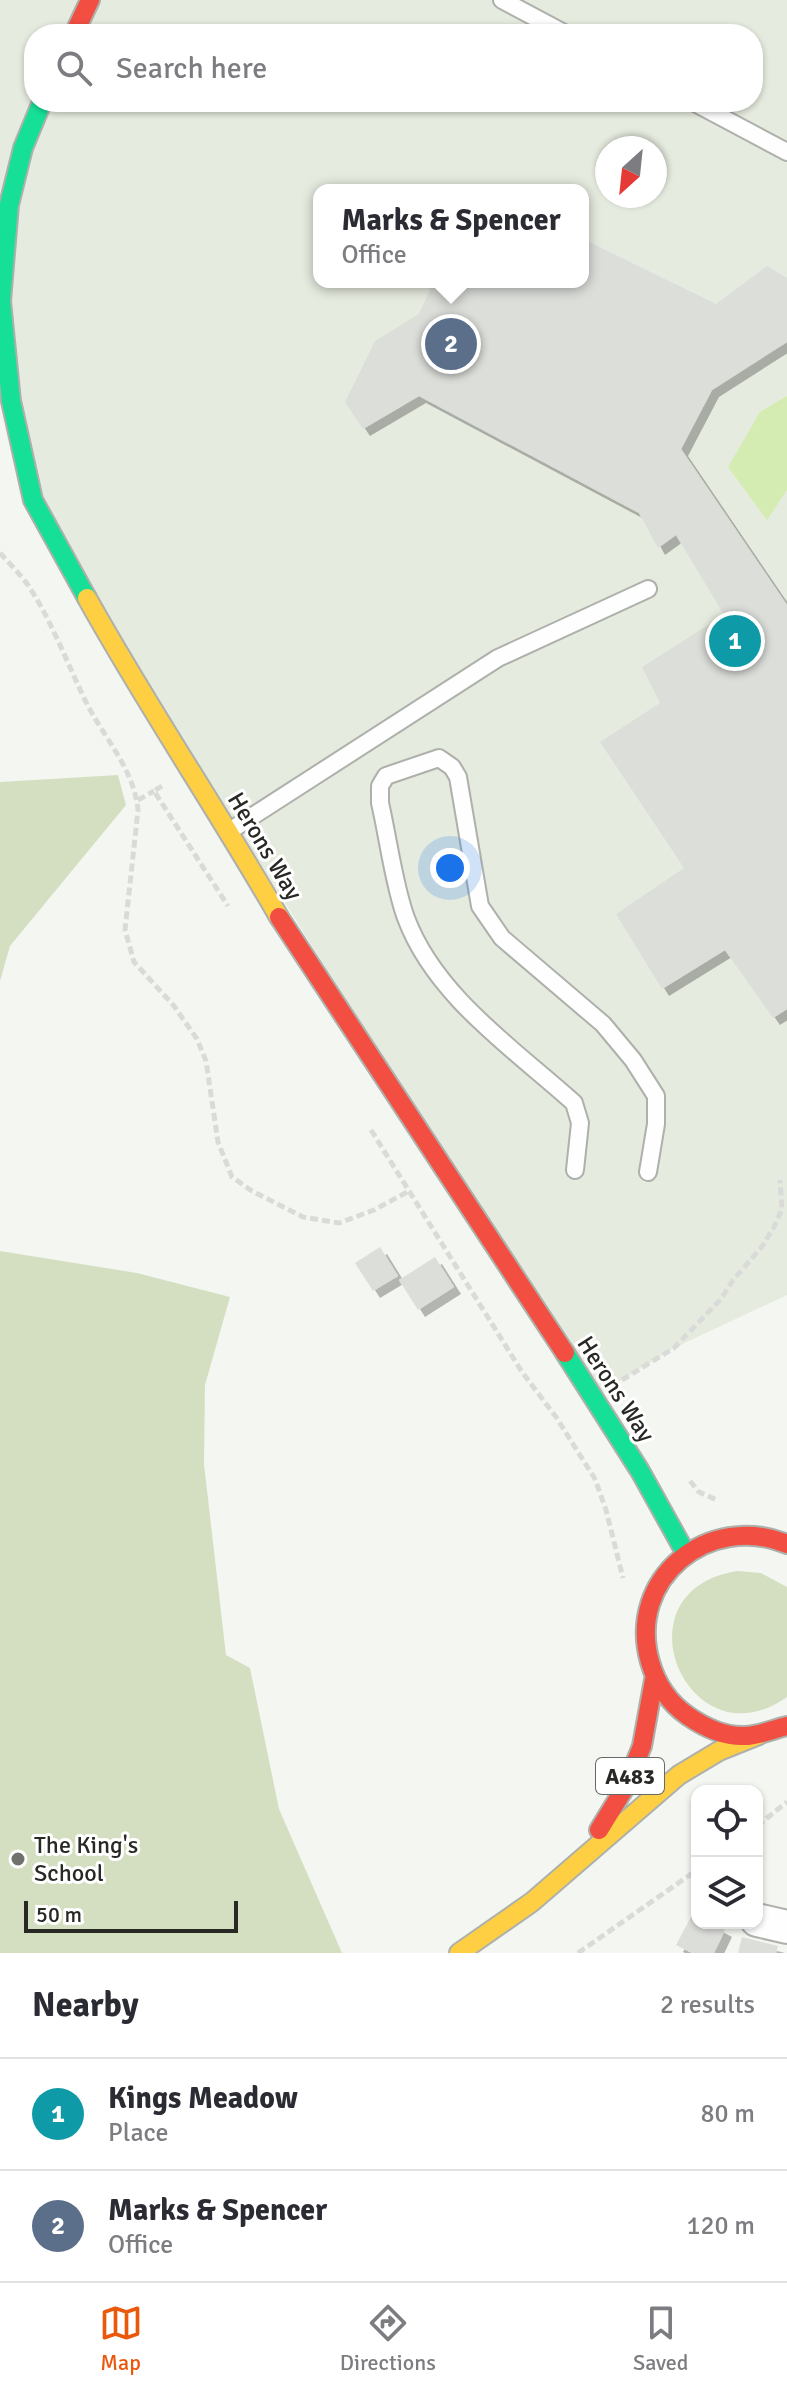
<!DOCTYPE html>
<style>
body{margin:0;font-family:Signika,sans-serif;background:#f2f2f3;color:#2b2b33}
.controls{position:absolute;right:24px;bottom:24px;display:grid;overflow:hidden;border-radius:16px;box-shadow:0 2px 6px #0004}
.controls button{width:72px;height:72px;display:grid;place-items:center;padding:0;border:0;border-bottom:2px solid #e1e1e2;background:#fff;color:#2b2b33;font:40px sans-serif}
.compass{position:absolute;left:595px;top:136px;width:72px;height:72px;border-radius:50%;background:#fff;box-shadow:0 2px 6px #0004;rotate:207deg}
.scale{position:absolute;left:24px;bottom:20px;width:214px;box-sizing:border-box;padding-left:8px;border:4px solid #282925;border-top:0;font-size:22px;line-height:28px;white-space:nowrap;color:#282925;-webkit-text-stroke:6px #fff;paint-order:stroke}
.you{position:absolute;left:450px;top:868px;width:28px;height:28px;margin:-20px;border:6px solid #fff;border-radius:50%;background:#1a73e8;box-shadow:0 0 0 12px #1a73e833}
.badge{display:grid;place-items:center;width:52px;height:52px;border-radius:50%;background:#ea580c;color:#fff;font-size:26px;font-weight:700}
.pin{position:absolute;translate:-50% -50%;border:4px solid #fff;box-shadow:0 2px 8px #0006}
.popup{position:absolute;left:313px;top:184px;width:276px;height:104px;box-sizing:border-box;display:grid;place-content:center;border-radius:16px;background:#fff;filter:drop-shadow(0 2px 6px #0005);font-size:26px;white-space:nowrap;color:#7c7c81}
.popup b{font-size:30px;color:#2b2b33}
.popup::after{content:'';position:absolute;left:50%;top:100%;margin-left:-16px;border:16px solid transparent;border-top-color:#fff}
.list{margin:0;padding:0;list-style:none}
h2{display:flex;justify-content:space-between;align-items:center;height:104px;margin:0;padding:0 32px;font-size:34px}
h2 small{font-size:26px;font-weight:400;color:#7c7c81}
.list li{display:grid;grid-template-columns:52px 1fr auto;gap:24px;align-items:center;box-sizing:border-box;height:112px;padding:0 32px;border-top:2px solid #e1e1e2}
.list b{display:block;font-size:30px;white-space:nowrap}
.list p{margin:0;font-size:26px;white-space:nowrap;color:#7c7c81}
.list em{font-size:26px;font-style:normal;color:#7c7c81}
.icon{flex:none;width:44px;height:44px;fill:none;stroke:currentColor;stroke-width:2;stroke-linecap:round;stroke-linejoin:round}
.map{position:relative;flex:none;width:787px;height:1953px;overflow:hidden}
.search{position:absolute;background:#fff;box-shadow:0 2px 6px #0004;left:24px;right:24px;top:24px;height:88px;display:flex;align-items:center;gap:20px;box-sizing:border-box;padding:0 28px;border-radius:32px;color:#7c7c81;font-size:30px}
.sheet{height:328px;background:#fff}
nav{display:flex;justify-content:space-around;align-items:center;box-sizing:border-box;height:112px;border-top:2px solid #e1e1e2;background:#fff;font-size:22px;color:#7c7c81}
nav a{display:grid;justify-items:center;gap:4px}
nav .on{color:#ea580c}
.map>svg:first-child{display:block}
.built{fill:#e6ebdf;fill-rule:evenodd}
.green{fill:#d4dfc2}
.water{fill:#d4ecb1}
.building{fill:#dcdeda;filter:url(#shadow)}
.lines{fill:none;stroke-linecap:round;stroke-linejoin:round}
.lane-casing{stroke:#aeb0ab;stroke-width:20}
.street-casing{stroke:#aeb0ab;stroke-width:36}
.fast-casing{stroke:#aeb0ab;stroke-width:22}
.slow-casing{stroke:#aeb0ab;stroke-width:22}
.jam-casing{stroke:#aeb0ab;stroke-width:22}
.path{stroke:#dadbd9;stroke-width:5;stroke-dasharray:8 4;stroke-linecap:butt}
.lane{stroke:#fdfefd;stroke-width:16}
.street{stroke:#fdfefd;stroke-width:32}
.fast{stroke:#16e098;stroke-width:18}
.slow{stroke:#ffcf43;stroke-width:18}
.jam{stroke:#f24e42;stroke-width:18}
.poi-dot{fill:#6f716c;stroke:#fff;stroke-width:3}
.labels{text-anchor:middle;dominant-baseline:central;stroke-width:6;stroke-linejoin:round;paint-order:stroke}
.shield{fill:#fff;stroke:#686966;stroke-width:2}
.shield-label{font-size:22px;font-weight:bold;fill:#282925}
.street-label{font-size:24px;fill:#282925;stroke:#fff}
.poi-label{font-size:24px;fill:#282925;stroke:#fff;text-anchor:start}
</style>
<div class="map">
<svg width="787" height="1953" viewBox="0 0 787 1953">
<defs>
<filter id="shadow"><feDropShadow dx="7" dy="7" stdDeviation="0" flood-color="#0004"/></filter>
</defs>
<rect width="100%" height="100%" fill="#f4f7f1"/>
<path class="built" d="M0,0H787V1295L674,1348L594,1397L33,500L0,203ZM34,34H753V102H34ZM607,148H655V196H607ZM319,190H583V282H319Z"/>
<g class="green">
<polygon points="118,775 126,805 10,946 0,981 0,782"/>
<polygon points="0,1251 137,1273 230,1297 205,1385 204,1464 226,1655 250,1668 279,1809 342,1953 0,1953"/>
<path d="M737,1571L761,1573L787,1587V1697C689,1767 612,1591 737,1571Z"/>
</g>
<polygon class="water" points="787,396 787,490 767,520 728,467 760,412"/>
<g class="building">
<polygon points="583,239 716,304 767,266 787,278 787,342 712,390 681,449 787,605 787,1009 773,1018 725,950 662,989 616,914 684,868 600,742 660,703 642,667 724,615 676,535 658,548 639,513 419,396 363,429 345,402 375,341 419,314 430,290 423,282 583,282"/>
<polygon points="380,1247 398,1276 373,1291 355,1263"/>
<polygon points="435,1257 454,1287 418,1310 399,1280"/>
<polygon points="693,1913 697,1915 697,1923 712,1923 725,1930 714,1953 692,1953 676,1945"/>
<polygon points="742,1937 778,1946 776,1953 738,1953"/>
</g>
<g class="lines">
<g class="lane-casing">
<g id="lane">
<polyline points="502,0 566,34"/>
<polyline points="693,102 787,152"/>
<polyline points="231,830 498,658 648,589"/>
<path d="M575,1170L580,1123L574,1103C514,1049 435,996 406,918C394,886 388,837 380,803V786L386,776L439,758L452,767L458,777L480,906L502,938L603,1024L633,1060L656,1096V1124L648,1172"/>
</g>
</g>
<g class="street-casing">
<polyline id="street" points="757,1920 787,1927"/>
</g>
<g class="fast-casing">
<g id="fast">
<polyline points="42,102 23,148 9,205 1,301 11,401 33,500 87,598"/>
<polyline points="565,1353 640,1471 685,1552"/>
</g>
</g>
<g class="slow-casing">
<g id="slow">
<path d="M87,598C147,706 217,809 279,917"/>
<polyline points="459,1953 532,1902 679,1775 719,1751 759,1735"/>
</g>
</g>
<g class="jam-casing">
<g id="jam">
<polyline points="74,34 90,0"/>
<polyline points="279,917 565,1353"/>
<path d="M787,1544C709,1512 626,1578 650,1662C656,1683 669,1703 688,1716C704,1727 724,1737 745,1736C758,1736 774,1729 787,1726"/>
<polyline points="599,1830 626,1786 642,1746 654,1680"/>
</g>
</g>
<g class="path">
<path d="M0,553C9,563 20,574 28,585C53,623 68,666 88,706C106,740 134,770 138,810L125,930L134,962L174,1006L197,1039L206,1061L218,1142L232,1177L252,1191L303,1217L339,1223L374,1210L409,1191"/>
<polyline points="162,786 154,791 228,906"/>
<polyline points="138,800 154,791"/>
<polyline points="371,1130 522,1372 556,1417 595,1479 606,1510 623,1578"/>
<polyline points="622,1380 674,1348 721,1299 733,1280 761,1248 774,1227 782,1209 780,1180"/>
<polyline points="690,1481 699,1492 717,1500"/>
<polyline points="757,1826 787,1802"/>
<polyline points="578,1953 697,1870"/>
</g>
<use href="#lane" class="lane"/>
<use href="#street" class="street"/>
<use href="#fast" class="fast"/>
<use href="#slow" class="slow"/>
<use href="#jam" class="jam"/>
</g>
<circle class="poi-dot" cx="18" cy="1859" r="8"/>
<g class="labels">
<rect class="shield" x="596" y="1758" width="68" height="36" rx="6"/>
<g class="shield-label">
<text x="630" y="1776">A483</text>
</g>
<g class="street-label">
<text transform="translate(265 846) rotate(59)">Herons Way</text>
<text transform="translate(616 1389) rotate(57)">Herons Way</text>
</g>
<g class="poi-label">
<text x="34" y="1845">The King's<tspan x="34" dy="28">School</tspan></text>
</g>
</g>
</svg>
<div class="controls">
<button><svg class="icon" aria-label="locate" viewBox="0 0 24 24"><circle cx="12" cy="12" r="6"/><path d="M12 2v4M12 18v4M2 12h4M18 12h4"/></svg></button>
<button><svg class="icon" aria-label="layers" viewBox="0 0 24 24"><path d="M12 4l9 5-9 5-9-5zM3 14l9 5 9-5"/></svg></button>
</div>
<svg class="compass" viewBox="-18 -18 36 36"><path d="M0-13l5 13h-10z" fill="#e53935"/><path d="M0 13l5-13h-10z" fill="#7c7c81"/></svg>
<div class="scale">50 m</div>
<div class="you"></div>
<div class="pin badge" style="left:735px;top:641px;background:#0f9aa8">1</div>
<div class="pin badge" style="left:451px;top:344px;background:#5c6f8a">2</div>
<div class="popup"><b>Marks &amp; Spencer</b>Office</div>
<div class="search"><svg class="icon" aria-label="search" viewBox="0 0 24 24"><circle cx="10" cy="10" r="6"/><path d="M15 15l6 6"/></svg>Search here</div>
</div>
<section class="sheet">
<h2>Nearby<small>2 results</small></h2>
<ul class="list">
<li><span class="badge" style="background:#0f9aa8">1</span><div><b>Kings Meadow</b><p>Place</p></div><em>80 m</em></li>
<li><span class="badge" style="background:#5c6f8a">2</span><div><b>Marks &amp; Spencer</b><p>Office</p></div><em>120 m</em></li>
</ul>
</section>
<nav>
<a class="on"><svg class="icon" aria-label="map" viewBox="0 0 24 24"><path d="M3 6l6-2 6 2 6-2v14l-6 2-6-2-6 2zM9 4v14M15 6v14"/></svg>Map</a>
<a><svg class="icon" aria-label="directions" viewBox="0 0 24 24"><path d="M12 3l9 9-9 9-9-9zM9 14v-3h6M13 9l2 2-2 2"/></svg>Directions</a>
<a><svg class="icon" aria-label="saved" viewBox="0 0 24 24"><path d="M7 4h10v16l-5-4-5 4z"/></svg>Saved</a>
</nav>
